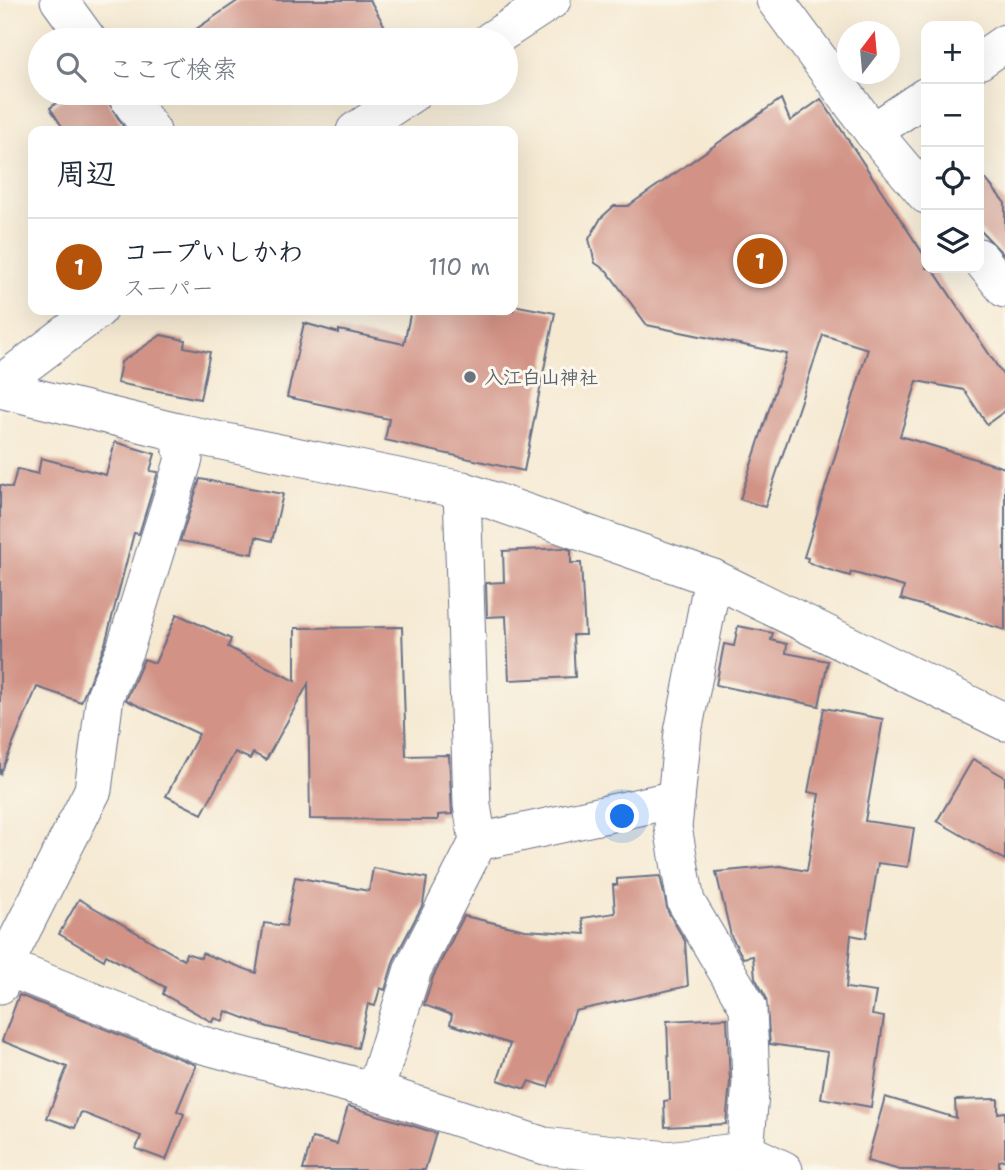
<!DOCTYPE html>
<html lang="ja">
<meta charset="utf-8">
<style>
body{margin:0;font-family:"Shantell Sans","Klee One",sans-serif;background:#f6f6f7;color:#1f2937}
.controls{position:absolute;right:21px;top:21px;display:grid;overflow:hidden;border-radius:14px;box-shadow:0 7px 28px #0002}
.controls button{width:63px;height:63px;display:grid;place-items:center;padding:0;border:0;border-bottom:2px solid #e0e1e3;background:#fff;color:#1f2937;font:35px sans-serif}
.compass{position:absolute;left:837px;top:21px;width:63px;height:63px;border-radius:50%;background:#fff;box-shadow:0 7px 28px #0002;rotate:16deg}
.you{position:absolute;left:623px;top:817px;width:24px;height:24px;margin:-18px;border:5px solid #fff;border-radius:50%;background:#1a73e8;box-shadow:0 0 0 10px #1a73e833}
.badge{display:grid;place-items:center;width:46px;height:46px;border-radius:50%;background:#b45309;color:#fff;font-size:23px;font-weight:700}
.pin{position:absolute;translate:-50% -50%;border:4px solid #fff;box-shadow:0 2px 7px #0006}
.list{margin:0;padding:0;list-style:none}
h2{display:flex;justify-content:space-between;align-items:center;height:91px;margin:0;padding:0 28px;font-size:30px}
h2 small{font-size:23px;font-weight:400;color:#747a83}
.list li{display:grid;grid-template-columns:46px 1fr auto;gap:21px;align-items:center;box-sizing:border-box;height:98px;padding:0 28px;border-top:2px solid #e0e1e3}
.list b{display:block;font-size:26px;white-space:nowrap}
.list p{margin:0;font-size:23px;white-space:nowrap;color:#747a83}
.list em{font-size:23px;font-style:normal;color:#747a83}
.icon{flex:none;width:38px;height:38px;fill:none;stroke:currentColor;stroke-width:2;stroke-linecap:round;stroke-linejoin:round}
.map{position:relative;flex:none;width:1005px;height:1170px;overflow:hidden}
.search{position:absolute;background:#fff;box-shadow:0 7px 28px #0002;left:28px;top:28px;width:490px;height:77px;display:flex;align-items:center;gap:18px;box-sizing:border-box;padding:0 24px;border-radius:38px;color:#747a83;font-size:26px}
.panel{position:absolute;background:#fff;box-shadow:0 7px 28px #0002;left:28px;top:126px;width:490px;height:189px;border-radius:14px}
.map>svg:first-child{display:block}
.building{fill:#d29386}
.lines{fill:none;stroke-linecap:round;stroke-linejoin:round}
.minor-casing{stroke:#677087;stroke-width:39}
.minor{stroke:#fff;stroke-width:37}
.worship-dot{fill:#6b7280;stroke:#fbf7ec;stroke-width:2.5}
.labels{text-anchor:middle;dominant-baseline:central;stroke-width:6;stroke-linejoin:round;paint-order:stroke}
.worship-label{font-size:19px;font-weight:bold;fill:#5b616d;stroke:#fbf7ec;text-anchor:start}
</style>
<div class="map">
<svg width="1005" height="1170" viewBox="0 0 1005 1170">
<rect width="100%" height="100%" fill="#fbf7ec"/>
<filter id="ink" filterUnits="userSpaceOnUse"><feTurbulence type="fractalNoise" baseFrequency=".0143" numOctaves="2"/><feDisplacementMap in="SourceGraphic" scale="14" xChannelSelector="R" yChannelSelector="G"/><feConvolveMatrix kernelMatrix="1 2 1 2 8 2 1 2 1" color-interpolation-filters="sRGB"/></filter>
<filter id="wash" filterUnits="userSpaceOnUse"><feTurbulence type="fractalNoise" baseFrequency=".00686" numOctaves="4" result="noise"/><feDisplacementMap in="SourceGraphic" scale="28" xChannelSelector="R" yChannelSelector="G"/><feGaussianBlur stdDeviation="1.57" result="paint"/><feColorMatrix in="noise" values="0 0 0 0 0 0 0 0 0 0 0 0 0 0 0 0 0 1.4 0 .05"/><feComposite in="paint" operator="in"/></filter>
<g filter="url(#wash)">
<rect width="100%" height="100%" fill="#f5e9d2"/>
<g id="blocks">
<g class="building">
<polygon points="239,0 370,0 388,32 373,40 180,40"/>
<polygon points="70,93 103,93 126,131 65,131 50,108"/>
<polygon points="781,99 790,121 821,99 926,258 926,268 932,268 1005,378 1005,411 987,424 964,390 917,381 900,436 1005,468 1005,630 901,599 904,587 851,572 850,576 823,568 807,562 808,558 804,557 868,349 823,335 765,507 740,499 787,354 647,325 607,271 595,263 589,239 601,218 614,206 628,206"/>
<polygon points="979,171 1005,203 1005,256 979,229"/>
<polygon points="513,305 555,313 524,471 385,440 389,419 287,397 304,323 339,333 339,330 404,344 411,310 513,310"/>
<polygon points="161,335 185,340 184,347 210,352 200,399 117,383 121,362"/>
<polygon points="115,442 155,454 150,471 158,472 139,534 134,533 105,644 81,702 37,687 0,775 0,485 12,488 17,469 38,474 41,458 106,475"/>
<polygon points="200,479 283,494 272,541 256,537 253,554 180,541"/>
<polygon points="565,548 571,550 571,563 581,563 585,635 573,635 575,677 509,680 506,616 487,617 486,583 504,582 503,551"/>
<polygon points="177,614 231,639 228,647 295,681 295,628 402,627 406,756 449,755 452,814 438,815 438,820 310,819 308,684 266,760 253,753 250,759 235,752 202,814 166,796 199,734 126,700 144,659 155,663"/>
<polygon points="738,626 773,633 771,640 787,644 786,653 828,661 819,706 716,685 724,644 734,646"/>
<polygon points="824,708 883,719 865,821 914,828 908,867 878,863 866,938 851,935 846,988 876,992 872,1015 884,1017 871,1107 821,1098 828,1052 770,1044 766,997 755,978 753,956 743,958 731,936 716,872 780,866 807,871 819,794 808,792"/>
<polygon points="973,759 1005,777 1005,860 937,821"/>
<polygon points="373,868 427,878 423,904 394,960 385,990 380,988 375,1006 368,1004 358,1048 268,1027 226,1011 223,1021 214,1018 212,1022 163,994 165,987 106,955 104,960 59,934 79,899 184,960 186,953 201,958 202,953 256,973 264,923 286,926 295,877 369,891"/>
<polygon points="660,876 668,912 685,941 688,986 575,1011 548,1087 529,1081 525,1089 498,1080 510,1044 450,1024 452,1015 424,1005 433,977 464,916 525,930 585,934 582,918 615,913 613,885 617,885 617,879"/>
<polygon points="19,995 196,1065 177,1111 184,1114 166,1160 136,1149 141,1136 81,1112 75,1128 47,1118 67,1067 2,1041"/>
<polygon points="727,1018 730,1082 726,1124 665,1127 664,1101 670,1100 667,1021"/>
<polygon points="885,1097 956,1118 955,1100 998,1099 998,1113 1005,1112 1005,1160 999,1161 999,1170 900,1170 867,1161"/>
<polygon points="348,1106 436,1133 425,1170 303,1170 312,1138 337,1144"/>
</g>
</g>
</g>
<g filter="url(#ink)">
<use href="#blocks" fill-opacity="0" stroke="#677087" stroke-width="2"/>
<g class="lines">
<g class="minor-casing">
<g id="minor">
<polyline points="59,0 88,40"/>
<polyline points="775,0 873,132 926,195"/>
<polyline points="491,40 552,0"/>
<polyline points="979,61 1005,43"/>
<polyline points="125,93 152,131"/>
<polyline points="355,131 413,93"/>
<polyline points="873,132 926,96"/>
<polyline points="979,257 1005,289"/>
<polyline points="0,384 98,310"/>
<polyline points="0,389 177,432 462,490 713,578 1005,722"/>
<polyline points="713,578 683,732 673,827 686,902 748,1007 751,1083 745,1151"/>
<polyline points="478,842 676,799"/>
<polyline points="4,966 199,1044 375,1091 544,1146 667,1160 745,1151 784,1170"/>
<polyline points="0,985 4,966 93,790 105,696 125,649 184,459 177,432"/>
<polyline points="375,1091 413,969 478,842 472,805 462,490"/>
</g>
</g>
<use href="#minor" class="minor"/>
</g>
</g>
<circle class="worship-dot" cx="470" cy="377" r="7"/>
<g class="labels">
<g class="worship-label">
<text x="484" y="377">入江白山神社</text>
</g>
</g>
</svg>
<div class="controls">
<button>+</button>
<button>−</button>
<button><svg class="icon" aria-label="locate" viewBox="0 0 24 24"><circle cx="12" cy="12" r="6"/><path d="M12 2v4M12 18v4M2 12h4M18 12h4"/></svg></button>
<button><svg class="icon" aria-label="layers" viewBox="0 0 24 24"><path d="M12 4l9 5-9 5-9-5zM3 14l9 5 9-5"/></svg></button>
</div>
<svg class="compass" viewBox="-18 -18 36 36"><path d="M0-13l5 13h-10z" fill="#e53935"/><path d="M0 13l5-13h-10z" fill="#747a83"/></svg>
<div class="you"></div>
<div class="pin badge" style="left:760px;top:261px">1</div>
<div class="search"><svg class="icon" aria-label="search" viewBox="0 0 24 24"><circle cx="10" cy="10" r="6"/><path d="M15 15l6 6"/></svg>ここで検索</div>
<section class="panel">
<h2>周辺<small></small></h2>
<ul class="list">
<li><span class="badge">1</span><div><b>コープいしかわ</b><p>スーパー</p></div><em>110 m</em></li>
</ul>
</section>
</div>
